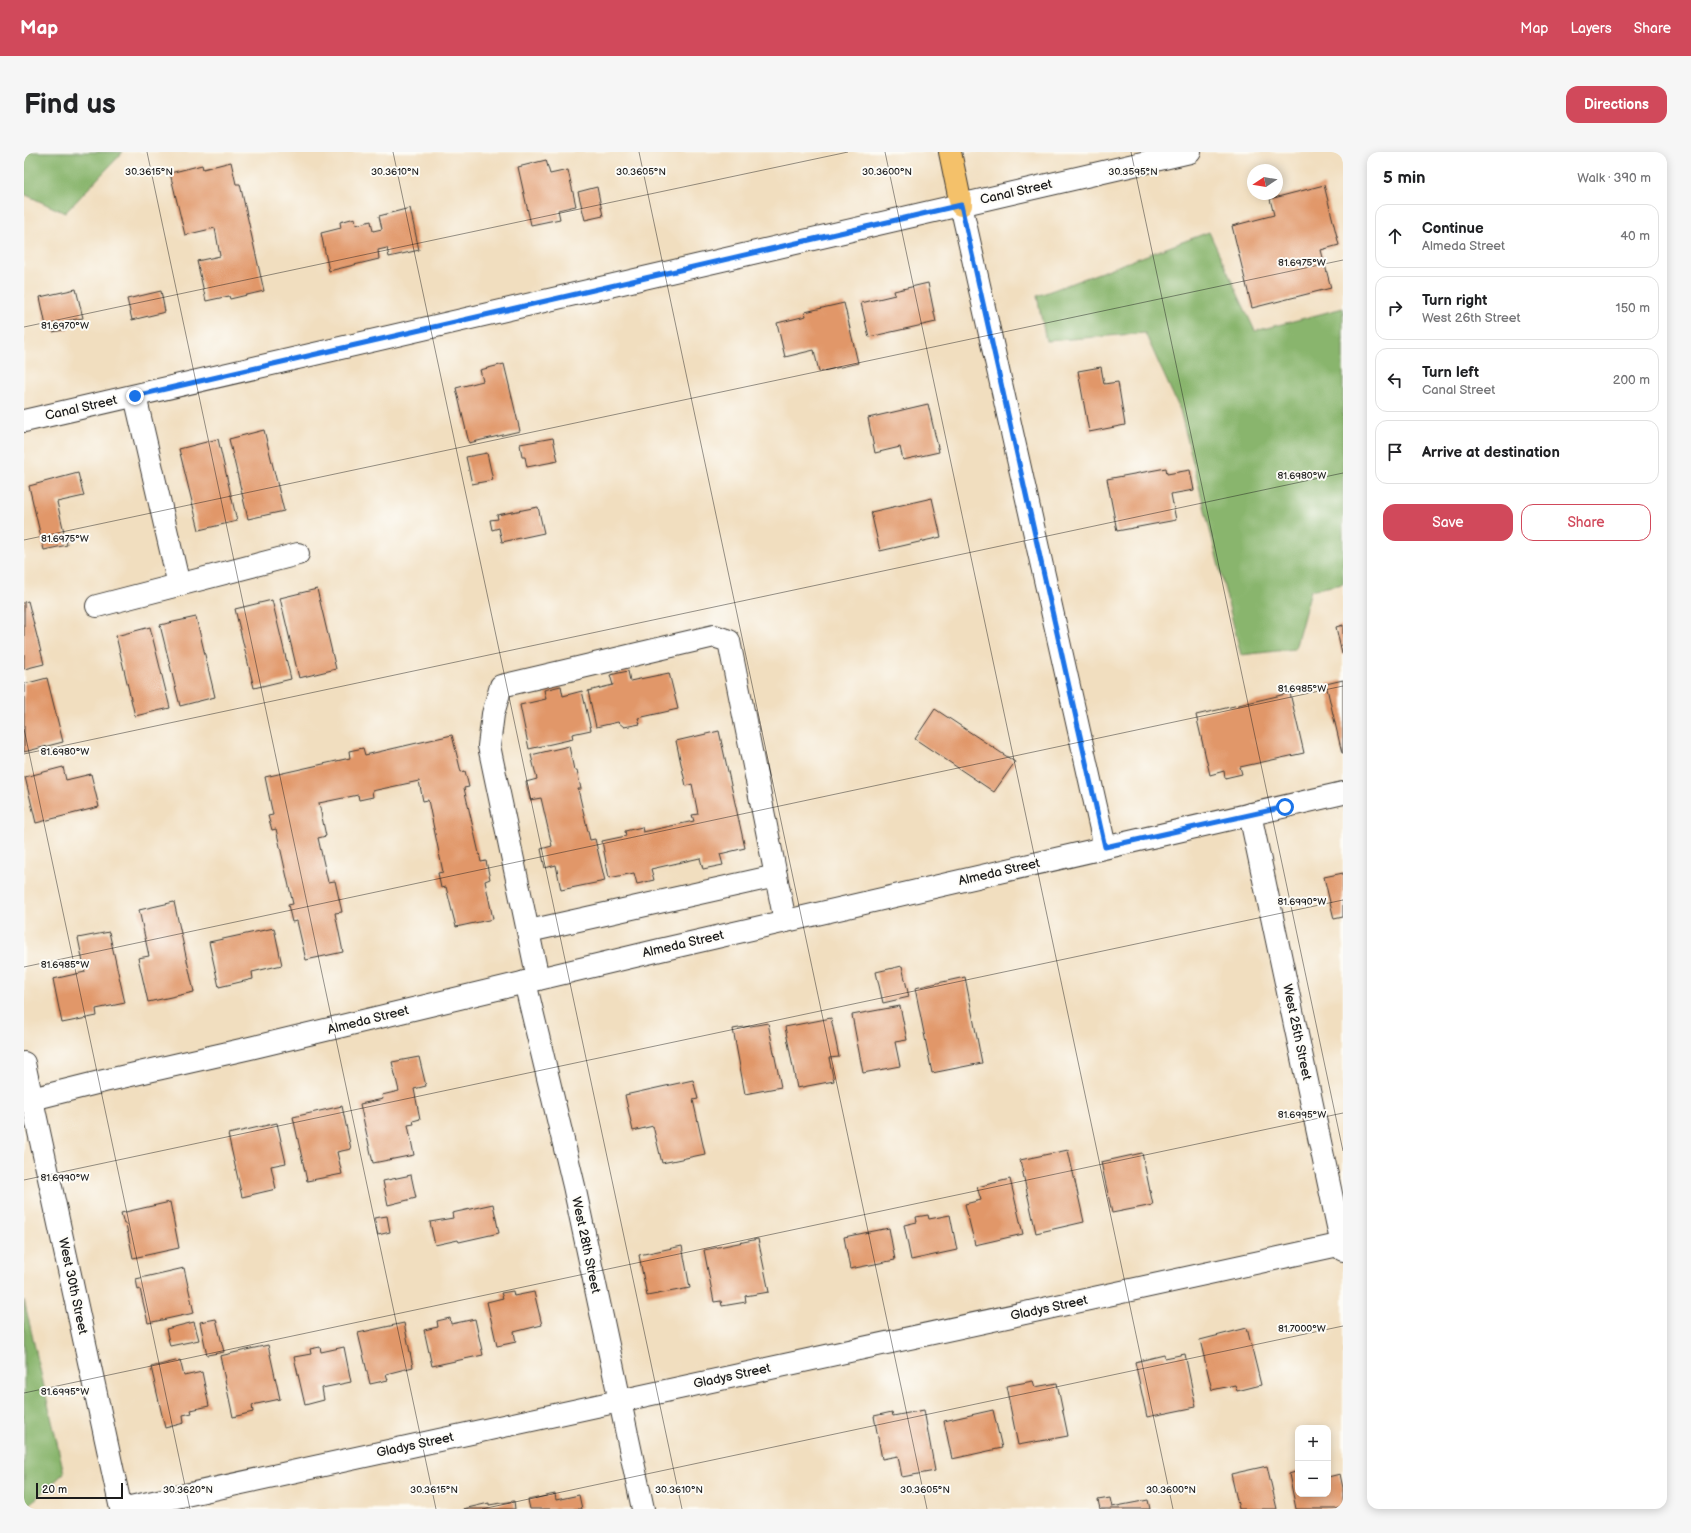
<!DOCTYPE html>
<meta charset="utf-8">
<style>
body{margin:0;font-family:"Balsamiq Sans",sans-serif;background:#f6f6f6;color:#202124}
.controls{position:absolute;right:12px;bottom:12px;display:grid;overflow:hidden;border-radius:8px;box-shadow:0 2px 10px #0003}
.controls button{width:36px;height:36px;display:grid;place-items:center;padding:0;border:0;border-bottom:1px solid #e0e0e0;background:#fff;color:#202124;font:20px sans-serif}
.compass{position:absolute;left:1223px;top:12px;width:36px;height:36px;border-radius:50%;background:#fff;box-shadow:0 2px 10px #0003;rotate:258deg}
.scale{position:absolute;left:12px;bottom:10px;width:87px;box-sizing:border-box;padding-left:4px;border:2px solid #1c1c1c;border-top:0;font-size:11px;line-height:14px;white-space:nowrap;color:#1c1c1c;-webkit-text-stroke:3px #fdfcf7;paint-order:stroke}
.stop{position:absolute;width:12px;height:12px;margin:-9px;border:3px solid #1a73e8;border-radius:50%;background:#fff}
.stop.end{background:#1a73e8;border-color:#fff;box-shadow:0 1px 4px #0008}
.list{margin:0;padding:0;list-style:none}
h2{display:flex;justify-content:space-between;align-items:center;height:52px;margin:0;padding:0 16px;font-size:17px}
h2 small{font-size:13px;font-weight:400;color:#757577}
.list li{display:grid;grid-template-columns:26px 1fr auto;gap:12px;align-items:center;box-sizing:border-box;height:64px;margin:0 8px 8px;padding:0 8px;border:1px solid #e0e0e0;border-radius:12px}
.list b{display:block;font-size:15px;white-space:nowrap}
.list p{margin:0;font-size:13px;white-space:nowrap;color:#757577}
.list em{font-size:13px;font-style:normal;color:#757577}
.actions{display:flex;gap:8px;padding:12px 16px}
.actions a{flex:1;padding:9px 0;border:1px solid #d1495b;border-radius:12px;text-align:center;font-size:14px;color:#d1495b}
.actions .main{background:#d1495b;color:#fff}
.icon{flex:none;width:22px;height:22px;fill:none;stroke:currentColor;stroke-width:2;stroke-linecap:round;stroke-linejoin:round}
.map{position:relative;flex:none;width:1319px;height:1357px;overflow:hidden;border-radius:12px}
header{display:flex;align-items:center;gap:24px;box-sizing:border-box;height:56px;padding:0 20px;background:#d1495b;color:#fff}
header strong{font-size:19px}
nav{display:flex;gap:22px;margin-inline-start:auto;font-size:14px}
.intro{display:flex;align-items:center;justify-content:space-between;box-sizing:border-box;height:96px;padding:0 24px}
h1{margin:0;font-size:28px}
.button{padding:10px 18px;border-radius:12px;background:#d1495b;color:#fff;font-size:14px;font-weight:700}
main{display:flex;gap:24px;padding:0 24px}
aside{flex:1;background:#fff;border-radius:12px;box-shadow:0 2px 10px #0003}
.map>svg:first-child{display:block}
.forest{fill:#89b56d;stroke:#526844}
.building{fill:#e19769}
.lines{fill:none;stroke-linecap:round;stroke-linejoin:round}
.minor-casing{stroke:#3c3934;stroke-width:24}
.major-casing{stroke:#3c3934;stroke-width:24}
.minor{stroke:#fff;stroke-width:22}
.major{stroke:#f4c16a;stroke-width:22}
.route{stroke:#1a73e8;stroke-width:5}
.ticks{fill:none;stroke:#1c1c1c;stroke-width:1;stroke-opacity:0.45}
.labels{text-anchor:middle;dominant-baseline:central;stroke-width:4;stroke-linejoin:round;paint-order:stroke}
.street-label{font-size:13px;fill:#1c1c1c;stroke:#fdfcf7}
.ticks-label{font-size:10px;text-anchor:middle;fill:#1c1c1c;stroke:#fdfcf7;stroke-width:4;stroke-linejoin:round;paint-order:stroke}
</style>
<header>
<strong>Map</strong>
<nav><a>Map</a><a>Layers</a><a>Share</a></nav>
</header>
<div class="intro"><h1>Find us</h1><a class="button">Directions</a></div>
<main>
<div class="map">
<svg width="1319" height="1357" viewBox="0 0 1319 1357">
<rect width="100%" height="100%" fill="#fdfcf7"/>
<filter id="ink" filterUnits="userSpaceOnUse"><feTurbulence type="fractalNoise" baseFrequency=".025" numOctaves="2"/><feDisplacementMap in="SourceGraphic" scale="8" xChannelSelector="R" yChannelSelector="G"/><feConvolveMatrix kernelMatrix="1 2 1 2 8 2 1 2 1" color-interpolation-filters="sRGB"/></filter>
<filter id="wash" filterUnits="userSpaceOnUse"><feTurbulence type="fractalNoise" baseFrequency=".012" numOctaves="4" result="noise"/><feDisplacementMap in="SourceGraphic" scale="16" xChannelSelector="R" yChannelSelector="G"/><feGaussianBlur stdDeviation="0.9" result="paint"/><feColorMatrix in="noise" values="0 0 0 0 0 0 0 0 0 0 0 0 0 0 0 0 0 1.4 0 .05"/><feComposite in="paint" operator="in"/></filter>
<g filter="url(#wash)">
<rect width="100%" height="100%" fill="#f1debf"/>
<g class="forest">
<polygon points="0,0 99,0 41,61 0,42"/>
<polygon points="1185,80 1231,179 1319,156 1319,432 1287,438 1271,497 1217,503 1156,258 1121,181 1022,189 1013,144"/>
<polygon points="0,1148 40,1321 6,1352 4,1357 0,1357"/>
</g>
<g id="blocks">
<g class="building">
<polygon points="522,8 526,22 544,18 552,54 534,58 536,67 507,73 494,15"/>
<polygon points="207,10 212,32 216,32 240,139 206,147 205,144 182,149 173,109 196,104 191,76 161,83 146,21 178,13 179,17"/>
<polygon points="1300,33 1315,93 1297,98 1307,136 1228,156 1208,74 1250,63 1246,47"/>
<polygon points="573,35 579,64 561,68 554,40"/>
<polygon points="386,56 395,98 365,105 363,96 354,98 355,107 305,119 297,81 317,76 316,70 331,66 332,73 347,69 349,79 358,77 355,64"/>
<polygon points="904,131 912,170 845,185 837,151 871,143 870,139"/>
<polygon points="52,137 59,166 42,169 44,177 29,180 28,173 22,174 16,145"/>
<polygon points="137,139 141,160 108,168 103,147"/>
<polygon points="820,151 834,211 795,220 790,198 761,205 753,171 782,164 781,160"/>
<polygon points="480,212 496,279 445,291 432,236 459,229 456,218"/>
<polygon points="1077,215 1080,232 1094,230 1101,273 1065,280 1054,219"/>
<polygon points="904,252 915,300 879,308 876,295 851,301 844,266"/>
<polygon points="240,278 260,359 224,367 205,287"/>
<polygon points="529,286 534,309 503,315 501,305 498,305 496,292"/>
<polygon points="194,287 213,369 175,378 155,297"/>
<polygon points="463,301 469,328 448,332 442,305"/>
<polygon points="1142,316 1143,322 1166,318 1170,338 1147,342 1152,368 1093,379 1083,327"/>
<polygon points="54,321 60,344 33,350 43,393 20,398 5,334"/>
<polygon points="908,346 917,385 856,399 847,360"/>
<polygon points="514,355 520,381 478,390 475,376 468,378 466,368 474,367 473,363"/>
<polygon points="293,437 312,517 275,526 256,446"/>
<polygon points="248,448 267,527 230,536 211,457"/>
<polygon points="4,449 20,512 0,517 0,450"/>
<polygon points="172,465 191,545 156,554 136,473"/>
<polygon points="1319,473 1319,502 1318,502 1312,475"/>
<polygon points="126,475 146,556 111,564 92,484"/>
<polygon points="604,519 606,529 645,521 654,557 614,566 616,572 600,575 594,570 572,575 564,539 589,533 586,523"/>
<polygon points="23,526 39,590 0,600 0,532"/>
<polygon points="1319,528 1319,601 1318,601 1302,532"/>
<polygon points="537,534 539,544 558,539 567,578 548,582 549,587 505,597 496,553 522,547 520,538"/>
<polygon points="1266,541 1280,601 1216,615 1218,622 1201,626 1200,619 1186,623 1172,563"/>
<polygon points="911,557 991,610 970,640 891,587"/>
<polygon points="695,579 721,696 696,702 699,713 679,717 676,706 627,717 630,728 613,732 610,721 585,726 578,689 602,684 601,679 618,675 619,680 670,669 668,663 674,662 668,632 662,634 652,589"/>
<polygon points="428,583 437,620 441,619 445,635 440,636 457,710 462,709 466,727 461,729 469,767 432,775 422,735 417,736 414,721 419,720 404,648 399,649 395,629 348,639 349,645 335,648 334,643 295,651 302,684 294,686 304,730 311,729 318,760 311,761 319,800 282,808 273,769 268,770 264,753 269,752 252,677 248,678 244,664 249,663 241,625 326,606 325,599 339,596 341,603"/>
<polygon points="545,594 550,618 553,618 557,637 554,637 566,688 571,687 581,729 537,738 532,713 521,716 517,697 528,694 517,646 506,648 502,630 513,627 507,603"/>
<polygon points="39,615 42,628 67,622 75,655 12,671 1,625"/>
<polygon points="1319,721 1319,765 1310,767 1300,725"/>
<polygon points="150,750 170,840 124,850 114,806 125,804 115,758"/>
<polygon points="250,776 258,813 228,820 229,827 195,835 185,790"/>
<polygon points="85,780 101,851 72,857 73,864 38,871 29,827 61,820 54,786"/>
<polygon points="878,814 885,845 859,851 852,820"/>
<polygon points="941,825 958,911 908,921 891,836"/>
<polygon points="876,854 883,888 871,890 876,914 839,921 828,863"/>
<polygon points="807,866 815,905 805,906 810,929 773,936 761,875"/>
<polygon points="744,871 757,935 721,942 709,877"/>
<polygon points="395,905 402,934 390,937 396,967 389,969 390,972 384,973 390,1003 349,1011 336,952 359,947 358,943 375,939 368,910"/>
<polygon points="669,928 674,947 669,948 681,1002 638,1011 629,974 609,979 601,943"/>
<polygon points="318,954 327,997 313,1000 318,1022 283,1029 269,965"/>
<polygon points="253,971 262,1011 247,1014 252,1037 218,1045 204,982"/>
<polygon points="1044,998 1060,1070 1012,1081 996,1008"/>
<polygon points="1118,1001 1129,1053 1088,1061 1077,1010"/>
<polygon points="387,1023 392,1046 364,1053 359,1029"/>
<polygon points="986,1027 999,1082 951,1093 941,1052 957,1048 953,1035"/>
<polygon points="146,1050 155,1096 109,1106 102,1072 100,1072 97,1061"/>
<polygon points="469,1052 475,1081 435,1090 434,1088 411,1093 406,1070 429,1066 428,1061"/>
<polygon points="904,1063 905,1067 926,1063 933,1098 887,1108 880,1073 893,1070 892,1065"/>
<polygon points="363,1064 366,1080 354,1083 350,1066"/>
<polygon points="865,1076 871,1108 826,1117 820,1085"/>
<polygon points="734,1087 745,1140 721,1144 722,1150 698,1154 697,1149 690,1150 680,1098"/>
<polygon points="658,1094 666,1136 623,1144 615,1103"/>
<polygon points="160,1116 170,1161 124,1171 116,1137 114,1138 112,1127"/>
<polygon points="489,1139 490,1144 510,1140 518,1173 490,1180 492,1190 473,1194 463,1150 479,1146 477,1141"/>
<polygon points="426,1166 427,1172 451,1167 459,1203 408,1214 400,1178 414,1175 413,1169"/>
<polygon points="192,1167 200,1200 183,1203 176,1170"/>
<polygon points="170,1170 175,1188 146,1194 142,1177"/>
<polygon points="380,1171 389,1215 362,1222 364,1228 346,1232 334,1181"/>
<polygon points="1223,1176 1237,1233 1213,1239 1211,1233 1188,1238 1176,1188"/>
<polygon points="244,1193 256,1247 228,1253 229,1260 209,1265 196,1204"/>
<polygon points="296,1195 297,1200 320,1195 327,1230 298,1236 300,1248 281,1253 270,1205 287,1202 286,1197"/>
<polygon points="1161,1202 1172,1255 1123,1265 1111,1210 1140,1203 1141,1206"/>
<polygon points="156,1208 160,1224 178,1220 185,1254 167,1258 168,1261 159,1263 160,1271 141,1276 127,1215"/>
<polygon points="1009,1229 1011,1235 1033,1231 1044,1284 994,1293 982,1234"/>
<polygon points="900,1258 911,1319 878,1325 874,1304 858,1307 850,1264 868,1260 869,1264"/>
<polygon points="969,1258 978,1296 928,1307 920,1269"/>
<polygon points="1243,1314 1253,1357 1215,1357 1207,1322"/>
<polygon points="1274,1319 1274,1342 1304,1342 1304,1325 1316,1322 1319,1336 1319,1355 1312,1357 1272,1357 1265,1322"/>
<polygon points="531,1342 532,1348 555,1343 558,1357 506,1357 504,1348"/>
<polygon points="1086,1346 1088,1355 1124,1348 1126,1357 1076,1357 1074,1348"/>
<polygon points="490,1349 491,1357 439,1357 465,1351 465,1353"/>
</g>
</g>
</g>
<g filter="url(#ink)">
<use href="#blocks" fill-opacity="0" stroke="#3c3934" stroke-width="1"/>
<g class="lines">
<g class="minor-casing">
<g id="minor">
<polyline points="937,53 1081,695"/>
<polyline points="111,244 155,433"/>
<polyline points="0,269 1166,0"/>
<polyline points="73,454 274,402"/>
<polyline points="1226,662 1319,1098"/>
<polyline points="505,779 752,724"/>
<polyline points="514,827 465,594 469,562 477,534 690,484 705,489 761,769"/>
<polyline points="501,830 550,1034 619,1357"/>
<polyline points="0,911 97,1357 1319,1092"/>
<polyline points="0,949 80,929 226,896 636,798 1319,641"/>
</g>
</g>
<g class="major-casing">
<polyline id="major" points="926,0 937,53"/>
</g>
<use href="#minor" class="minor"/>
<use href="#major" class="major"/>
</g>
</g>
<g class="lines" filter="url(#ink)">
<polyline class="route" points="111,244 937,53 1081,695 1261,655"/>
</g>
<path class="ticks" d="M123,0L412,1357M369,0L658,1357M615,0L903,1357M861,0L1149,1357M1107,0L1319,999M0,175L824,0M0,388L1319,108M0,577L166,1357M0,602L1319,321M0,815L1319,534M0,1028L1319,748M0,1241L1319,961M458,1357L1319,1174"/>
<g class="labels">
<g class="street-label">
<text transform="translate(992 40) rotate(-13)">Canal Street</text>
<text transform="translate(57 256) rotate(-13)">Canal Street</text>
<text transform="translate(975 720) rotate(-13)">Almeda Street</text>
<text transform="translate(659 792) rotate(-13)">Almeda Street</text>
<text transform="translate(344 868) rotate(-14)">Almeda Street</text>
<text transform="translate(1273 880) rotate(78)">West 25th Street</text>
<text transform="translate(562 1093) rotate(78)">West 28th Street</text>
<text transform="translate(49 1134) rotate(78)">West 30th Street</text>
<text transform="translate(1025 1156) rotate(-12)">Gladys Street</text>
<text transform="translate(708 1224) rotate(-12)">Gladys Street</text>
<text transform="translate(391 1293) rotate(-12)">Gladys Street</text>
</g>
</g>
<g class="ticks-label">
<text x="125" y="23">30.3615°N</text>
<text x="371" y="23">30.3610°N</text>
<text x="617" y="23">30.3605°N</text>
<text x="863" y="23">30.3600°N</text>
<text x="1109" y="23">30.3595°N</text>
<text x="1278" y="114">81.6975°W</text>
<text x="41" y="177">81.6970°W</text>
<text x="1278" y="327">81.6980°W</text>
<text x="41" y="390">81.6975°W</text>
<text x="1278" y="540">81.6985°W</text>
<text x="41" y="603">81.6980°W</text>
<text x="1278" y="753">81.6990°W</text>
<text x="41" y="816">81.6985°W</text>
<text x="1278" y="966">81.6995°W</text>
<text x="41" y="1029">81.6990°W</text>
<text x="1278" y="1180">81.7000°W</text>
<text x="41" y="1243">81.6995°W</text>
<text x="164" y="1341">30.3620°N</text>
<text x="410" y="1341">30.3615°N</text>
<text x="655" y="1341">30.3610°N</text>
<text x="901" y="1341">30.3605°N</text>
<text x="1147" y="1341">30.3600°N</text>
</g>
</svg>
<div class="controls">
<button>+</button>
<button>−</button>
</div>
<svg class="compass" viewBox="-18 -18 36 36"><path d="M0-13l5 13h-10z" fill="#e53935"/><path d="M0 13l5-13h-10z" fill="#757577"/></svg>
<div class="scale">20 m</div>
<div class="stop" style="left:1261px;top:655px"></div>
<div class="stop end" style="left:111px;top:244px"></div>
</div>
<aside>
<h2>5 min<small>Walk · 390 m</small></h2>
<ul class="list">
<li><svg class="icon" aria-label="ahead" viewBox="0 0 24 24"><path d="M12 20V5M6 11l6-6 6 6"/></svg><div><b>Continue</b><p>Almeda Street</p></div><em>40 m</em></li>
<li><svg class="icon" aria-label="right" viewBox="0 0 24 24"><path d="M7 20v-9h11M14 6l5 5-5 5"/></svg><div><b>Turn right</b><p>West 26th Street</p></div><em>150 m</em></li>
<li><svg class="icon" aria-label="left" viewBox="0 0 24 24"><path d="M17 20v-9H6M10 6l-5 5 5 5"/></svg><div><b>Turn left</b><p>Canal Street</p></div><em>200 m</em></li>
<li><svg class="icon" aria-label="arrive" viewBox="0 0 24 24"><path d="M6 21V4h12l-3 4 3 4H6"/></svg><div><b>Arrive at destination</b></div></li>
</ul>
<div class="actions"><a class="main">Save</a><a>Share</a></div>
</aside>
</main>
